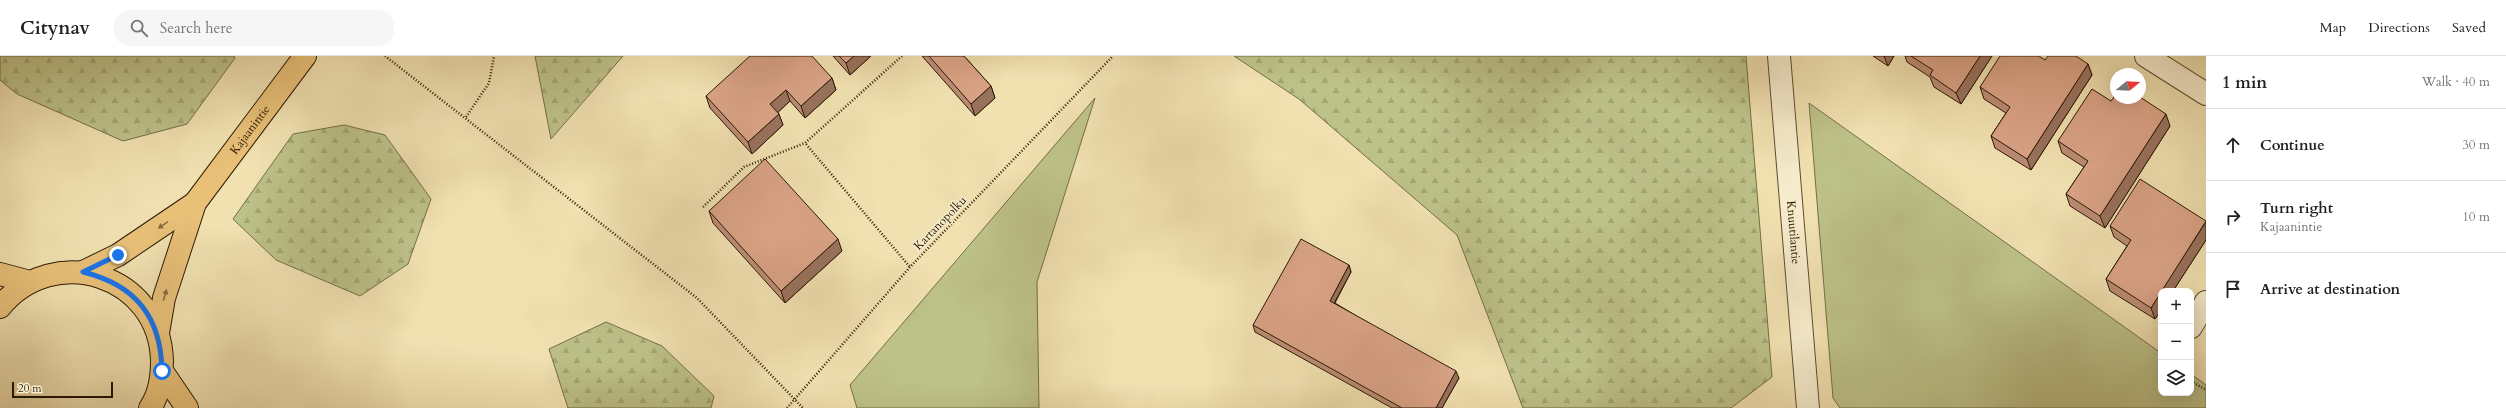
<!DOCTYPE html>
<meta charset="utf-8">
<style>
body{margin:0;font-family:Cardo,serif;background:#f6f6f6;color:#202124}
.controls{position:absolute;right:12px;bottom:12px;display:grid;overflow:hidden;border-radius:8px;box-shadow:0 4px 16px #0002}
.controls button{width:36px;height:36px;display:grid;place-items:center;padding:0;border:0;border-bottom:1px solid #e0e0e0;background:#fff;color:#202124;font:20px sans-serif}
.compass{position:absolute;left:2110px;top:12px;width:36px;height:36px;border-radius:50%;background:#fff;box-shadow:0 4px 16px #0002;rotate:72deg}
.scale{position:absolute;left:12px;bottom:10px;width:101px;box-sizing:border-box;padding-left:4px;border:2px solid #2c1904;border-top:0;font-size:11px;line-height:14px;white-space:nowrap;color:#2c1904;-webkit-text-stroke:3px #f6eccc;paint-order:stroke}
.stop{position:absolute;width:12px;height:12px;margin:-9px;border:3px solid #1a73e8;border-radius:50%;background:#fff}
.stop.end{background:#1a73e8;border-color:#fff;box-shadow:0 1px 4px #0008}
.list{margin:0;padding:0;list-style:none}
h2{display:flex;justify-content:space-between;align-items:center;height:52px;margin:0;padding:0 16px;font-size:17px}
h2 small{font-size:13px;font-weight:400;color:#757577}
.list li{display:grid;grid-template-columns:26px 1fr auto;gap:12px;align-items:center;box-sizing:border-box;height:72px;padding:0 16px;border-top:1px solid #e0e0e0}
.list b{display:block;font-size:15px;white-space:nowrap}
.list p{margin:0;font-size:13px;white-space:nowrap;color:#757577}
.list em{font-size:13px;font-style:normal;color:#757577}
.icon{flex:none;width:22px;height:22px;fill:none;stroke:currentColor;stroke-width:2;stroke-linecap:round;stroke-linejoin:round}
.map{position:relative;flex:none;width:2206px;height:352px;overflow:hidden}
header{display:flex;align-items:center;gap:24px;box-sizing:border-box;height:56px;padding:0 20px;background:#fff;border-bottom:1px solid #e0e0e0}
header strong{font-size:19px}
nav{display:flex;gap:22px;margin-inline-start:auto;font-size:14px}
.search{width:280px;height:36px;background:#f6f6f6;display:flex;align-items:center;gap:10px;box-sizing:border-box;padding:0 14px;border-radius:16px;color:#757577;font-size:15px}
main{display:flex}
aside{flex:1;background:#fff}
.map>svg:first-child{display:block}
.green{fill:#bdc289;stroke:#746e46}
.forest{fill:url(#forest-firs);stroke:#746e46}
.lines{fill:none;stroke-linecap:round;stroke-linejoin:round}
.minor-casing{stroke:#5d4b2f;stroke-width:24}
.major-casing{stroke:#2c1904;stroke-width:24}
.path{stroke:#2c1904;stroke-width:2.5;stroke-dasharray:1 2;stroke-linecap:butt}
.minor{stroke:#f6eccc;stroke-width:22}
.major{stroke:#e8c078;stroke-width:22}
.wall{fill:#bb8c74;stroke:#2c1904}
.shaded-wall{fill:#99725e;stroke:#2c1904}
.building{fill:#daa387;stroke:#2c1904}
.oneway{fill:#8a6c3e}
.route{stroke:#1a73e8;stroke-width:5}
.labels{text-anchor:middle;dominant-baseline:central;stroke-width:3;stroke-linejoin:round;paint-order:stroke}
.street-label{font-size:12px;fill:#2c1904;stroke:#f6eccc}
</style>
<header>
<strong>Citynav</strong>
<div class="search"><svg class="icon" aria-label="search" viewBox="0 0 24 24"><circle cx="10" cy="10" r="6"/><path d="M15 15l6 6"/></svg>Search here</div>
<nav><a>Map</a><a>Directions</a><a>Saved</a></nav>
</header>
<main>
<div class="map">
<svg width="2206" height="352" viewBox="0 0 2206 352">
<defs>
<pattern id="forest-firs" width="22" height="20" patternUnits="userSpaceOnUse"><rect width="22" height="20" fill="#bdc289"/><path d="M5 1l3.5 6h-7zM16 11l3.5 6h-7z" fill="#a3a675"/></pattern>
</defs>
<rect width="100%" height="100%" fill="#f1e1b1"/>
<filter id="stains"><feTurbulence type="fractalNoise" baseFrequency=".005" numOctaves="4"/><feColorMatrix values="0 0 0 0 .2 0 0 0 0 .09 0 0 0 0 .02 0 0 0 .5 -.17"/></filter>
<radialGradient id="worn" r=".72"><stop offset=".6" stop-color="#630" stop-opacity="0"/><stop offset="1" stop-color="#630" stop-opacity=".3"/></radialGradient>
<g class="green">
<polygon points="1095,42 1037,226 1039,352 857,352 850,329"/>
<polygon points="1809,47 2161,297 2161,337 2191,337 2191,318 2206,329 2206,352 1840,352 1833,342"/>
</g>
<g class="forest">
<polygon points="0,0 234,0 235,2 187,68 123,85 17,38 0,24"/>
<polygon points="535,0 623,0 551,83"/>
<polygon points="1234,0 1746,0 1772,321 1731,352 1523,352 1457,179 1299,43"/>
<polygon points="344,69 385,79 431,143 408,208 360,240 276,204 233,163 293,78"/>
<polygon points="606,266 662,290 714,340 711,352 568,352 549,293"/>
</g>
<g class="lines">
<g class="minor-casing">
<g id="minor">
<path id="s1" d="M1779,0L1808,352"/>
<polyline points="2146,0 2206,38"/>
<polyline points="2191,271 2206,246"/>
</g>
</g>
<g class="major-casing">
<g id="major">
<polyline points="83,216 118,199 195,147"/>
<polyline points="0,218 30,226"/>
<path d="M0,251C54,185 160,219 162,305C162,321 159,339 150,352"/>
<path id="s2" d="M158,277L164,242L195,147L305,0"/>
<polyline points="162,315 187,352"/>
</g>
</g>
<g class="path">
<polyline points="385,0 697,242 803,352"/>
<polyline points="902,0 805,87 910,211"/>
<polyline points="466,61 489,27 494,0"/>
<polyline points="703,151 744,111 805,87"/>
<polyline points="2191,325 2206,334"/>
<polyline points="787,352 910,211 1113,0"/>
</g>
<use href="#minor" class="minor"/>
<use href="#major" class="major"/>
</g>
<g class="wall">
<polygon points="833,0 871,0 850,19"/>
<polygon points="922,0 964,0 991,30 995,42 975,60"/>
<polygon points="1873,0 1894,0 1888,10"/>
<polygon points="1905,0 1992,0 1961,48 1934,31 1930,21 1907,6"/>
<polygon points="2045,4 2088,8 2092,19 2031,114 1995,92 1991,80 2006,57 1984,43 1980,31"/>
<polygon points="832,22 836,34 805,62 790,45 778,56 783,69 752,98 710,52 706,40"/>
<polygon points="2111,45 2170,70 2105,172 2070,150 2066,138 2084,111 2062,97 2058,85"/>
<polygon points="709,155 842,195 785,247 713,167"/>
<polygon points="2110,170 2206,184 2173,235 2161,235 2161,254 2155,263 2110,235 2106,223 2127,190 2114,181"/>
<polygon points="1349,209 1351,216 1335,247 1459,322 1442,352 1392,352 1255,276 1253,269"/>
</g>
<g class="shaded-wall">
<polygon points="854,0 871,0 850,19 846,7"/>
<polygon points="1884,0 1894,0 1888,10"/>
<polygon points="1980,0 1992,0 1961,48 1956,37"/>
<polygon points="2088,8 2092,19 2031,114 2027,103"/>
<polygon points="832,22 836,34 805,62 801,50"/>
<polygon points="991,30 995,42 975,60 971,48"/>
<polygon points="786,34 790,45 774,60 770,48"/>
<polygon points="779,58 783,69 752,98 748,86"/>
<polygon points="2166,58 2170,70 2105,172 2100,160"/>
<polygon points="2206,166 2206,184 2173,235 2161,235"/>
<polygon points="838,183 842,195 785,247 781,235"/>
<polygon points="1349,209 1351,216 1332,251 1330,245"/>
<polygon points="2161,235 2161,254 2155,263 2151,252"/>
<polygon points="1456,315 1459,322 1442,352 1436,352"/>
</g>
<g class="building">
<polygon points="750,0 812,0 832,22 801,50 786,34 770,48 779,58 748,86 706,40"/>
<polygon points="839,0 854,0 846,7"/>
<polygon points="929,0 964,0 991,30 971,48"/>
<polygon points="1911,0 1980,0 1956,37 1930,19 1933,14"/>
<polygon points="2000,0 2039,0 2045,4 2048,0 2076,0 2088,8 2027,103 1991,80 2010,51 1980,31"/>
<polygon points="2092,33 2111,45 2116,38 2116,42 2140,42 2140,41 2166,58 2100,160 2066,138 2088,105 2058,85"/>
<polygon points="765,103 838,183 781,235 709,155"/>
<polygon points="2140,123 2206,165 2151,252 2106,223 2131,184 2110,170"/>
<polygon points="1301,183 1349,209 1330,245 1456,315 1436,352 1402,352 1253,269"/>
</g>
<defs><path id="oneway-solid" d="M-6-.8H1V-3.2L6.5 0L1 3.2V.8H-6Z"/></defs>
<g class="oneway">
<use href="#oneway-solid" transform="translate(163 169) rotate(146)"/>
<use href="#oneway-solid" transform="translate(165 239) rotate(-74)"/>
</g>
<g class="lines">
<path class="route" d="M118,199L83,216C136,229 161,261 162,315"/>
</g>
<g class="labels">
<g class="street-label">
<text stroke="none"><textPath href="#s2" startOffset="227">Kajaanintie</textPath></text>
<text transform="translate(940 167) rotate(-46)">Kartanopolku</text>
<text stroke="none"><textPath href="#s1" startOffset="177">Knuutilantie</textPath></text>
</g>
</g>
<rect width="100%" height="100%" filter="url(#stains)"/>
<rect width="100%" height="100%" fill="url(#worn)"/>
</svg>
<div class="controls">
<button>+</button>
<button>−</button>
<button><svg class="icon" aria-label="layers" viewBox="0 0 24 24"><path d="M12 4l9 5-9 5-9-5zM3 14l9 5 9-5"/></svg></button>
</div>
<svg class="compass" viewBox="-18 -18 36 36"><path d="M0-13l5 13h-10z" fill="#e53935"/><path d="M0 13l5-13h-10z" fill="#757577"/></svg>
<div class="scale">20 m</div>
<div class="stop" style="left:162px;top:315px"></div>
<div class="stop end" style="left:118px;top:199px"></div>
</div>
<aside>
<h2>1 min<small>Walk · 40 m</small></h2>
<ul class="list">
<li><svg class="icon" aria-label="ahead" viewBox="0 0 24 24"><path d="M12 20V5M6 11l6-6 6 6"/></svg><div><b>Continue</b></div><em>30 m</em></li>
<li><svg class="icon" aria-label="right" viewBox="0 0 24 24"><path d="M7 20v-9h11M14 6l5 5-5 5"/></svg><div><b>Turn right</b><p>Kajaanintie</p></div><em>10 m</em></li>
<li><svg class="icon" aria-label="arrive" viewBox="0 0 24 24"><path d="M6 21V4h12l-3 4 3 4H6"/></svg><div><b>Arrive at destination</b></div></li>
</ul>
</aside>
</main>
